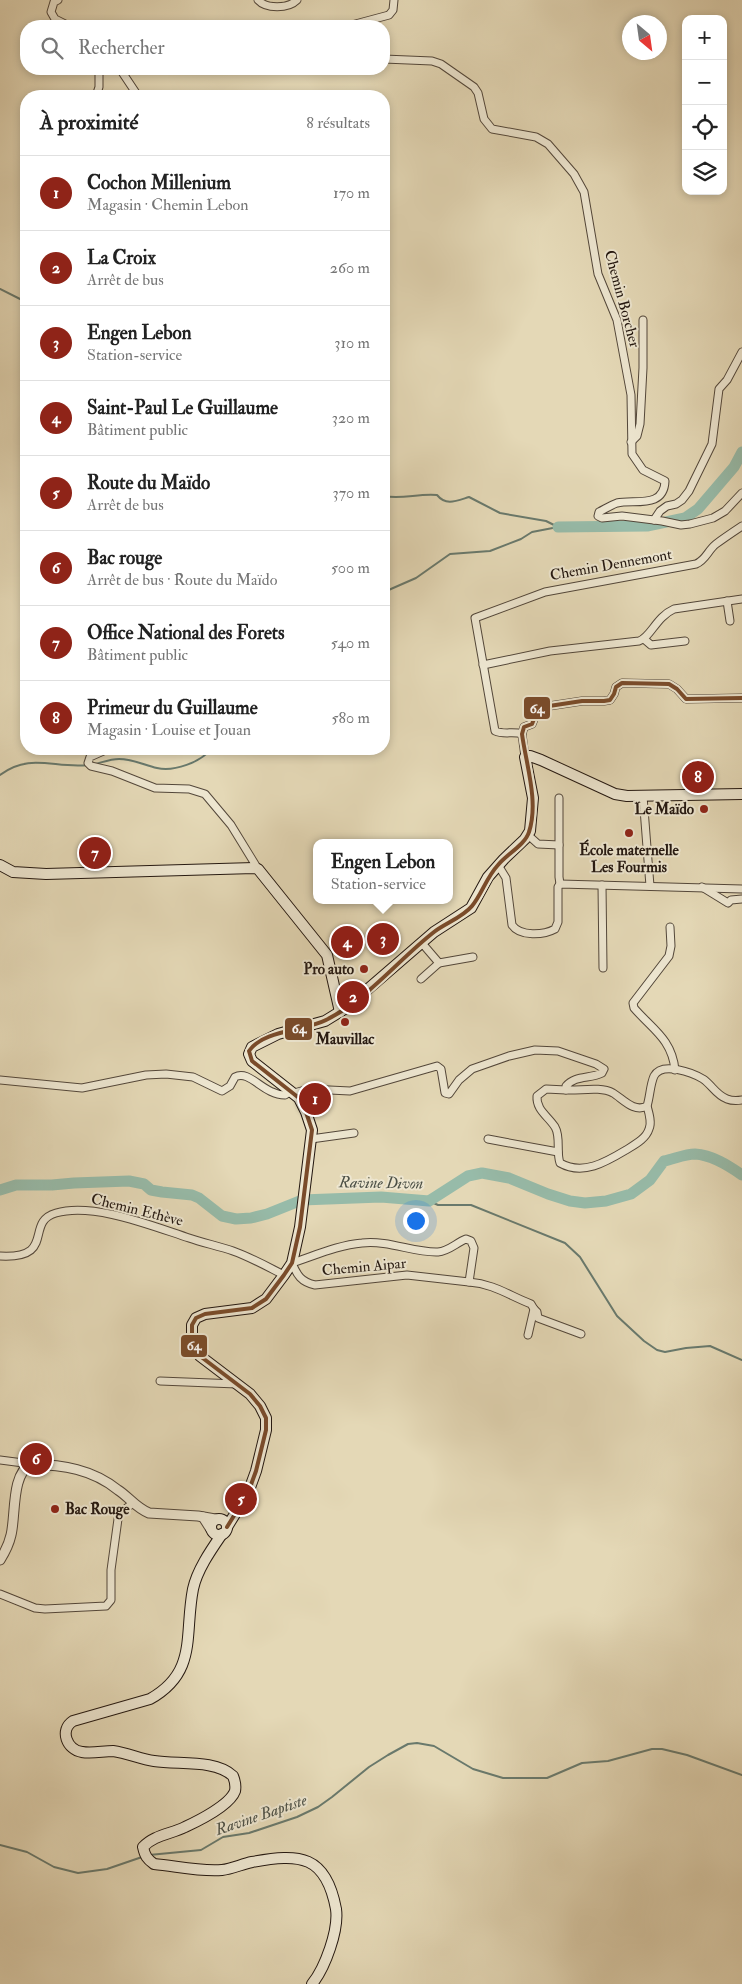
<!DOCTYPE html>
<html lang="fr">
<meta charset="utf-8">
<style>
body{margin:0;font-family:"IM FELL Double Pica",serif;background:#f6f6f6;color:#222}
.controls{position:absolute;right:15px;top:15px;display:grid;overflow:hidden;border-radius:10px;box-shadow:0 2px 8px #0003}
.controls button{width:45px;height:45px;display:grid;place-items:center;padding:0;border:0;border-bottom:1px solid #e0e0e0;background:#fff;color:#222;font:25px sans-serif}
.compass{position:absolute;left:622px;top:15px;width:45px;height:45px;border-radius:50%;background:#fff;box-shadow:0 2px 8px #0003;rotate:151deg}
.you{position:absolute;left:415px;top:1220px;width:18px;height:18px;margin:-12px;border:4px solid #fff;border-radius:50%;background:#1a73e8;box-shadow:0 0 0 8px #1a73e833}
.badge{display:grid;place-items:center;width:32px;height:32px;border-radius:50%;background:#8f2418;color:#fff;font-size:16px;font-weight:700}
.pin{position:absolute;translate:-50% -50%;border:2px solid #fff;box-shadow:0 1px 5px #0006}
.popup{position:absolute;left:313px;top:839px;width:140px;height:65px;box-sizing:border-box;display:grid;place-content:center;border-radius:10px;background:#fff;filter:drop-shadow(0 1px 4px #0005);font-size:16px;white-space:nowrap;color:#767676}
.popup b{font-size:19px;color:#222}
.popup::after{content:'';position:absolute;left:50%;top:100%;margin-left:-10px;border:10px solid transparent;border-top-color:#fff}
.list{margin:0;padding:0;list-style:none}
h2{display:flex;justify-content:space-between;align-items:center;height:65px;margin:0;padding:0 20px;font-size:21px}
h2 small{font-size:16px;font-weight:400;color:#767676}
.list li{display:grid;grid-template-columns:32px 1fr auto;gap:15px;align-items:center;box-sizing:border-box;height:75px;padding:0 20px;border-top:1px solid #e0e0e0}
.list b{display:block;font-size:19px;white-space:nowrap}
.list p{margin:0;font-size:16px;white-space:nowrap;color:#767676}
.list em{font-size:16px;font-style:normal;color:#767676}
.icon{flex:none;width:28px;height:28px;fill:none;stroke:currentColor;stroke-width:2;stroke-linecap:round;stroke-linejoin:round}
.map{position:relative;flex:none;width:742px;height:1984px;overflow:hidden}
.search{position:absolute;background:#fff;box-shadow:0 2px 8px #0003;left:20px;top:20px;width:370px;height:55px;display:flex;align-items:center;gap:12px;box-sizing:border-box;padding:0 18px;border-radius:20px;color:#767676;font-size:19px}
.panel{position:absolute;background:#fff;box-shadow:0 2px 8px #0003;left:20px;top:90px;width:370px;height:665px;border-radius:20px}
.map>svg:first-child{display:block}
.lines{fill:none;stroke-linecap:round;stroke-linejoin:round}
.stream{stroke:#69796c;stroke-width:2}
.river{stroke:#97bba9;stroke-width:11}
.minor-casing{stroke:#53473a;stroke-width:9}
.tertiary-casing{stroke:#53473a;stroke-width:11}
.secondary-casing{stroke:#231710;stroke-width:12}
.minor{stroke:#ede6d0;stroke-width:7}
.tertiary{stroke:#ede6d0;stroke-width:9}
.secondary{stroke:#ede6d0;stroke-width:10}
.bus-1-casing{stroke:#ede6d0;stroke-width:8}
.bus-1{stroke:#7a4b2a;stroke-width:4}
.poi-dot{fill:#8f2418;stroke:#ede6d0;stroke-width:2}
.labels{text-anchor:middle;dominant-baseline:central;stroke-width:4;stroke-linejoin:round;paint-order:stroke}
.street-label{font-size:15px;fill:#231710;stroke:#ede6d0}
.poi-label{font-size:15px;font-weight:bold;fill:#231710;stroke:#ede6d0;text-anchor:end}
.water-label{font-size:16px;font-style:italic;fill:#4c5046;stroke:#ede6d0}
.line-badge{stroke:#ede6d0;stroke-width:2}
.badge-label{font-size:14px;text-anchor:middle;font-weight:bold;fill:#fff}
</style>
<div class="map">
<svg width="742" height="1984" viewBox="0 0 742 1984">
<rect width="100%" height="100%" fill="#e4d8b6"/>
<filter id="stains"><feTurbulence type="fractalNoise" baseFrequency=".004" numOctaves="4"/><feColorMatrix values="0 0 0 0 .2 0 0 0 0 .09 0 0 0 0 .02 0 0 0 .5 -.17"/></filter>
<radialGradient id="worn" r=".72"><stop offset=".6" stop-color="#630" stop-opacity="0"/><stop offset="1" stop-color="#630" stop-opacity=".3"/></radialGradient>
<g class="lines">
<g class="stream">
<polyline points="0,289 26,302"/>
<path d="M384,496C401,500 419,493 437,495C446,506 456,501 469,497L500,513L546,521L558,527"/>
<polyline points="384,592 416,578 450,554 490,551 521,539 532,532 558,527"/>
<path d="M95,764C103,762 111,759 119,759C133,759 144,765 157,768C174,772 201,762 211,749"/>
<path d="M0,775C30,752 55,769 88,765"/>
<polyline points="429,1201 438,1205 471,1205 565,1243 580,1257 617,1316 644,1341 657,1350 665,1352 686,1348 710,1346 742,1360"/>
<polyline points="0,1845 27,1852 54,1867 78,1873 107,1869 142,1857"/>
<polyline points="149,1855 201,1850 223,1837 249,1833 297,1817 318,1807 332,1797 369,1767 388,1755 408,1744 417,1743 434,1746 473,1769 503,1778 547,1778 582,1763 608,1761 652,1749 662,1749 687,1755 742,1775"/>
</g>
<g class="river">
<polyline points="558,527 647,526 685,518 698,509 734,467 742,452"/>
<path d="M0,1190L16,1185H52L74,1183L129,1181L144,1184L151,1190L162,1192L192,1195L199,1198L222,1216L236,1219L251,1218L267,1214L302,1200L381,1197L429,1201L468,1176L482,1173L509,1178L548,1194L570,1201L585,1203L606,1201L631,1194L650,1180L664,1161C674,1159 685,1154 695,1154C712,1155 728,1165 742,1175"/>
</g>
<g class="minor-casing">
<g id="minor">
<polyline points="58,0 54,2 51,12 55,19 69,26"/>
<path d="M258,0C266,9 288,9 297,0"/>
<polyline points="348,26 389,15 393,10 394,0"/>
<path d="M384,59L432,61L441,64L474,87L478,93L484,119L492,129L536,137L548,144L574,174L584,192L598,274L617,320L631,395L632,454L643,470L665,481C664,509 634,499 617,503C611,505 605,509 599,512L598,516L602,518L622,516L662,521L681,525L690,524L713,518L725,511L742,493"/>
<polyline points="120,69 138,96"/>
<polyline points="96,96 99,87 99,69"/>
<polyline points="631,442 637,436 640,424 643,368 643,320"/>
<polyline points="654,520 660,511 667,506 676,504 682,500 689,491 712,444 719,389 727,380 742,352"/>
<polyline points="727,601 730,621"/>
<polyline points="644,639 651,645 685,641"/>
<path d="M483,665L550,651L639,641C651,637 656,617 674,609L742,599"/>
<path d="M522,734C513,731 504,735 495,731L475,618L545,592L696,564C706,560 708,550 716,544C724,538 733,532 742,526"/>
<polyline points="108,749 90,757 88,763 91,766 112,771 155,788 189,789 205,794 231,825 258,869"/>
<polyline points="525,757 522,734 524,727 532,724 534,719 533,711 536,708 582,701 604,701 610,700 614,694 616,687 622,683 669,684 677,689 686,699 742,698"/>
<polyline points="643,796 650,886"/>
<polyline points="559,798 559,877 560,884"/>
<polyline points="528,835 538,844 559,845"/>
<path d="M498,865L506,878L512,925C520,937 544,935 555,929L558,922V887L560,884L742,889"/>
<polyline points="602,885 603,968"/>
<polyline points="702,887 728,903 731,900 742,899"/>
<path d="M670,927L671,946L669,956L633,1003L634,1008C652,1029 672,1039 675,1070"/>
<polyline points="421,942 439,963 473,957"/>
<polyline points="421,979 439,963"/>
<path d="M0,1080L82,1088L146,1075L166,1074L193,1077L222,1091L230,1086L235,1077C250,1069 263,1095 285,1095L291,1091"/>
<path d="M566,1090L546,1089L537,1096C536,1110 548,1116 555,1127C561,1137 556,1152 560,1163C583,1176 606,1162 626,1150C634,1145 646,1139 649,1129C652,1123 649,1113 647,1106"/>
<path d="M294,1093L309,1089L350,1091L437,1066L441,1069L445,1093L449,1094L459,1080L472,1069L509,1056L535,1050L558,1051L596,1064L604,1069L602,1073C590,1079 575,1075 566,1086V1090C580,1091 600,1086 613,1093C623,1099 634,1113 647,1106C650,1097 650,1085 654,1076C662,1061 693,1073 703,1079C712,1085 716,1095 727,1099C732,1101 736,1101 742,1100"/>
<polyline points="311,1139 354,1133"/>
<polyline points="488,1139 558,1152"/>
<path d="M466,1239L471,1241L474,1248L469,1282L407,1275L315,1285C301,1282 297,1275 292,1263C314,1256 338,1245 362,1243C389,1240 414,1253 438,1252C449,1251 456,1243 466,1239Z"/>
<path d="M0,1256C57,1259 24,1222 56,1213C93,1202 152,1226 189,1238C203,1243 219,1246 233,1251C250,1257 268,1267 284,1275"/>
<path d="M469,1282C494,1284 508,1295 531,1304L534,1309L528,1335"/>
<polyline points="534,1309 537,1312 538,1318 581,1334"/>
<polyline points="160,1381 237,1384"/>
<polyline points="0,1460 31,1464"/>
<polyline points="0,1594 35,1608 45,1609 106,1606 111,1600 111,1570 118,1519 120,1513 133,1503"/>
</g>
</g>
<g class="tertiary-casing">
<g id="tertiary">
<polyline points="203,1517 210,1528"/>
<path d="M0,1560C5,1552 9,1544 11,1535C16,1515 11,1474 31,1464C63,1465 92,1469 118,1490C129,1497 136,1508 149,1513L198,1516L215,1519"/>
</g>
</g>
<g class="secondary-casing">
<g id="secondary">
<polyline points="0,865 13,872 46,874 254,868 258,869 327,955 340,1012"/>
<circle cx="219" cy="1527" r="8"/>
<polyline points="227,1527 248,1493 256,1471 266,1430 266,1418 260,1406 250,1394 200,1356 192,1342 192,1325 196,1318 205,1314 252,1308 266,1299 284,1275 292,1263 300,1227 312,1130 306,1112 299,1098 252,1061 249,1054 252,1047 278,1034 325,1021 346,1008 434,932 471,908 488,877 504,859 525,839 530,831 533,798 525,757 530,756 541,760 615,794 627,796 742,794"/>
<path d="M222,1534C211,1550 197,1570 193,1589C184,1635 198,1672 150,1699L73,1721C59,1730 67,1750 82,1752C92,1754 103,1751 113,1751C128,1753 140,1759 154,1761C178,1765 215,1759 233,1776C235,1781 236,1786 235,1791C230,1805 198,1821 185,1827C171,1834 154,1835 143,1847C145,1856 147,1859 154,1864C176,1866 200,1872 222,1870C232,1869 242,1864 252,1862C300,1853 326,1855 336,1909C339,1930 325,1968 312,1984"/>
</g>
</g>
<use href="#minor" class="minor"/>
<use href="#tertiary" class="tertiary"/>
<use href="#secondary" class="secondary"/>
<g class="bus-1-casing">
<path id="bus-1" d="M227,1527L248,1493L256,1471L266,1430V1418L260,1406L250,1394L200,1356L192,1342V1325L196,1318L205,1314L252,1308L266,1299L284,1275L292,1263L300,1227L312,1130L306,1112L299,1098L252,1061L249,1051C263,1030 305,1031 326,1020C368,999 398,960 434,932C446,923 463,917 472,906C482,894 486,878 498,865C507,854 525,845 529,832C539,802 526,764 522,734L524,727L532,724L534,719L533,711L536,708L582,701H604L610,700L614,694L616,687L622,683L669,684L677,689L686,699L742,698"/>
</g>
<use href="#bus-1" class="bus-1"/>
</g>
<g class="poi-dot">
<circle cx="704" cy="809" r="5"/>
<circle cx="629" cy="833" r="5"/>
<circle cx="364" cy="969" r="5"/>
<circle cx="345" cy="1022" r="5"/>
<circle cx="55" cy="1509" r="5"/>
</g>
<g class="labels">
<g class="street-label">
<text transform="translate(622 299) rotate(75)">Chemin Borcher</text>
<text transform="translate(611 565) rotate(-10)">Chemin Dennemont</text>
<text transform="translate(137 1210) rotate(14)">Chemin Ethève</text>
<text transform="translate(364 1267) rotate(-5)">Chemin Aipar</text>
</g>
<g class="poi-label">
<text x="694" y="809">Le Maïdo</text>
<text x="629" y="850" text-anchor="middle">École maternelle<tspan x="629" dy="17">Les Fourmis</tspan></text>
<text x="354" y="969">Pro auto</text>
<text x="345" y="1039" text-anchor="middle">Mauvillac</text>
<text x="65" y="1509" text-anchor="start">Bac Rouge</text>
</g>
<g class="water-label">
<text transform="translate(381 1183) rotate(1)">Ravine Divon</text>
<text transform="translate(261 1815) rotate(-19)">Ravine Baptiste</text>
</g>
</g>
<g class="line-badge">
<rect x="523" y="696" width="28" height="24" rx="5" fill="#7a4b2a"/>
<rect x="284" y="1017" width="29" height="24" rx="5" fill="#7a4b2a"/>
<rect x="180" y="1334" width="28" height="24" rx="5" fill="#7a4b2a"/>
</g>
<g class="badge-label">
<text x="537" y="713">64</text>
<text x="299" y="1033">64</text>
<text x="194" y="1350">64</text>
</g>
<rect width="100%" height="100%" filter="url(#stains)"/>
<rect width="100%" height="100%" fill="url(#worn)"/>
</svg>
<div class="controls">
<button>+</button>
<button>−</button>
<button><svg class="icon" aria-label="locate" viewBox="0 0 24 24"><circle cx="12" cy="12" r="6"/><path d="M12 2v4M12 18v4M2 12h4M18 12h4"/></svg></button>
<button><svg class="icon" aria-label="layers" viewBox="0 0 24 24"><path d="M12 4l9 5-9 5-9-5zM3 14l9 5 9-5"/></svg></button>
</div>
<svg class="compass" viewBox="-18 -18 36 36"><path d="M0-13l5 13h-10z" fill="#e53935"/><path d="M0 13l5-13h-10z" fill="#767676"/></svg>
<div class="you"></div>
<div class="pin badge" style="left:315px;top:1099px">1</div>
<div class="pin badge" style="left:353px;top:997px">2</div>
<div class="pin badge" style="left:383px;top:939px">3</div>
<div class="popup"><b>Engen Lebon</b>Station-service</div>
<div class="pin badge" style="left:347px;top:942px">4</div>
<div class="pin badge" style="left:241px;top:1499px">5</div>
<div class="pin badge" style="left:36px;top:1459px">6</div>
<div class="pin badge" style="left:95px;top:853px">7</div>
<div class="pin badge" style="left:698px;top:777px">8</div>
<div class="search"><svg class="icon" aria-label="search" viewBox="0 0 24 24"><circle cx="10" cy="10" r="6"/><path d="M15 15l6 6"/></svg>Rechercher</div>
<section class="panel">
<h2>À proximité<small>8 résultats</small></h2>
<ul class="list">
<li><span class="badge">1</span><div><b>Cochon Millenium</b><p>Magasin · Chemin Lebon</p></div><em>170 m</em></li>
<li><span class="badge">2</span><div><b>La Croix</b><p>Arrêt de bus</p></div><em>260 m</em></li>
<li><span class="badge">3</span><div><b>Engen Lebon</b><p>Station-service</p></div><em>310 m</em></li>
<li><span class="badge">4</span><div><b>Saint-Paul Le Guillaume</b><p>Bâtiment public</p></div><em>320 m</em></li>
<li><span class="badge">5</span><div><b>Route du Maïdo</b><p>Arrêt de bus</p></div><em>370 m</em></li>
<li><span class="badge">6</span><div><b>Bac rouge</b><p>Arrêt de bus · Route du Maïdo</p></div><em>500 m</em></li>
<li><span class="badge">7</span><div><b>Office National des Forets</b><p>Bâtiment public</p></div><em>540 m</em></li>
<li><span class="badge">8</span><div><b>Primeur du Guillaume</b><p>Magasin · Louise et Jouan</p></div><em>580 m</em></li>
</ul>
</section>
</div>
